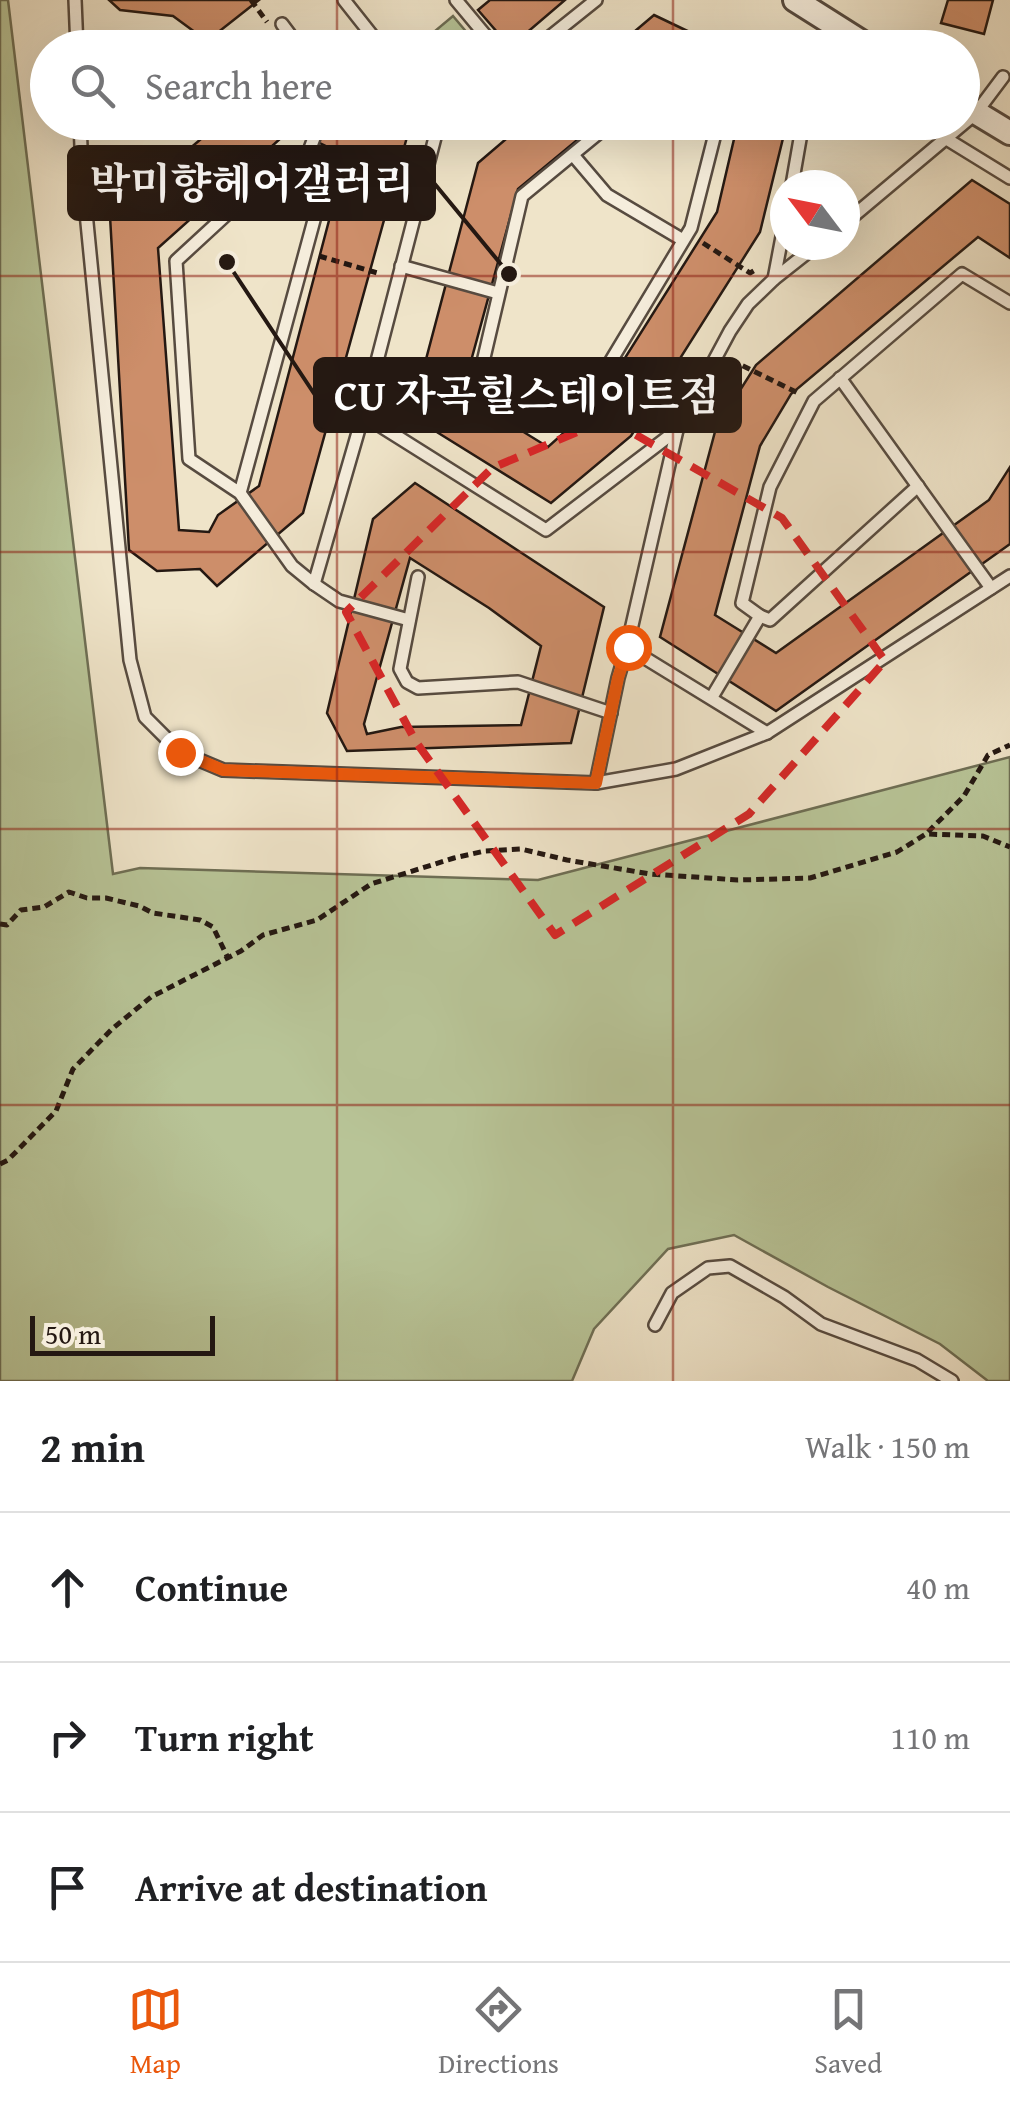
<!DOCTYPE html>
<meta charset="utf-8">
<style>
body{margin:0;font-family:"Gentium Book Plus","Noto Serif KR",serif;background:#f2f2f2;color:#202124}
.compass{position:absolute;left:770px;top:170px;width:90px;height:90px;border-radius:50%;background:#fff;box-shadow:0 10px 40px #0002;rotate:302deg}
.scale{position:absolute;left:30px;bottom:25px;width:185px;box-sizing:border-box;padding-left:10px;border:5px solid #241812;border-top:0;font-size:28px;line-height:35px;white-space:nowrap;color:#241812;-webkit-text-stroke:8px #f5eddc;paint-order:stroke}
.stop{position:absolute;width:30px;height:30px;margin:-22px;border:8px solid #ea580c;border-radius:50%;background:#fff}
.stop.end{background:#ea580c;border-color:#fff;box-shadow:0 2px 10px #0008}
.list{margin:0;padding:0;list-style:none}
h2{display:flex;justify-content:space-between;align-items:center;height:130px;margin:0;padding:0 40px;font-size:42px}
h2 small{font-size:32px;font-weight:400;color:#757577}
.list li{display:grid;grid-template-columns:65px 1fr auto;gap:30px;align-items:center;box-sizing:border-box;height:150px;padding:0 40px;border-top:2px solid #e0e0e0}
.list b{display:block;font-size:38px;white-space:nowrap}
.list em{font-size:32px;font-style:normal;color:#757577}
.icon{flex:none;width:55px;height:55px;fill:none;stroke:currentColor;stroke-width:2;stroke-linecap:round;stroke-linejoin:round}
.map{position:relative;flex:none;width:1010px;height:1381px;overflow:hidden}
.search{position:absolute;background:#fff;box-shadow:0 10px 40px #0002;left:30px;right:30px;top:30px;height:110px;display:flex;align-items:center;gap:25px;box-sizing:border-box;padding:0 35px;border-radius:55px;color:#757577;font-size:38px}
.sheet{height:580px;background:#fff}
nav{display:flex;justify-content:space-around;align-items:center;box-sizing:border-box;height:140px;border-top:2px solid #e0e0e0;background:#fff;font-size:28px;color:#757577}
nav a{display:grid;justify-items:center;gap:5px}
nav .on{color:#ea580c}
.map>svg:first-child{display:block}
.green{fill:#b8c497;stroke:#6e6e54;stroke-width:2.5}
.building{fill:#cd8e6a;stroke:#241812;stroke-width:2.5;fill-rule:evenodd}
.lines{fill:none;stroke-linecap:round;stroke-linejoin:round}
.service-casing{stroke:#574b40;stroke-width:16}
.minor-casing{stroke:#574b40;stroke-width:28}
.path{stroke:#241812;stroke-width:5;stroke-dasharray:8 5;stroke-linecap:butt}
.service{stroke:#f5eddc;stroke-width:11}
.minor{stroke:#f5eddc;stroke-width:22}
.route{stroke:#ea580c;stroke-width:12}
.marked{fill:none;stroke:#d62828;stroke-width:8;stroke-dasharray:20 12;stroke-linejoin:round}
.grid{fill:none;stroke:#8f2418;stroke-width:2.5;stroke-opacity:0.55}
.leader{fill:none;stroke:#241812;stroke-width:4}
.callout-dot{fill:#241812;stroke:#f5eddc;stroke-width:4}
.callout{fill:#241812;stroke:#241812;stroke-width:4}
.callout-label{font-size:42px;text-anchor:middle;font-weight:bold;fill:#fff}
</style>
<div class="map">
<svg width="1010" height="1381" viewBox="0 0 1010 1381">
<rect width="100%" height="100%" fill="#efe4c9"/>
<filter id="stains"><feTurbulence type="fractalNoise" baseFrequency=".002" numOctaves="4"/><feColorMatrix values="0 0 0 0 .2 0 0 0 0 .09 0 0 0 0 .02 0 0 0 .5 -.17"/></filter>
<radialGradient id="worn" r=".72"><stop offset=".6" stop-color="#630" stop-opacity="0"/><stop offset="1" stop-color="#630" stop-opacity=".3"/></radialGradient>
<g class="green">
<polygon points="0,0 8,0 113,874 140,868 538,880 1010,757 1010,1381 988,1381 940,1344 828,1287 734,1235 668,1249 594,1329 572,1381 0,1381"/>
<polygon points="453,16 479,47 439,47 429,36"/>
</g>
<g class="building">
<polygon points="109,0 259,0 207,41 173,16 120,10"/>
<polygon points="490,0 565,0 510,47 478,10"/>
<polygon points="948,0 993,0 984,34 941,23"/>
<polygon points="654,15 723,48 615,48"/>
<path d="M221,122H377L407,137L303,513L217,586L200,569L157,571L129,550L110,216ZM291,129L346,156L259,486L218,515L209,532L179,530L158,248Z"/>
<polygon points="526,122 599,122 518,189 462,394 548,447 596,404 717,212 738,122 787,122 760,232 631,436 551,503 411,416 478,163"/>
<polygon points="972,180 1010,204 1010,258 978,237 791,394 760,446 715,615 776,653 989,500 1010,467 1010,544 776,711 660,637 716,428 756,365"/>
<path d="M415,483L604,607L571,743L347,751L327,713L373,519ZM410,558L489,608L541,646L521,725L401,727L367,734L364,724Z"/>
</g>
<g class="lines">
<g class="service-casing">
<g id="service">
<polyline points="75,0 77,48"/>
<polyline points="344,0 382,48"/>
<polyline points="456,0 496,48"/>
<polyline points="282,24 300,48"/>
<polyline points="536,48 596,0"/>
<polyline points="80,122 82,172 130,660 145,717 180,752 223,770 596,783 676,769 767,733 1010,576"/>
<path d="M612,122L522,196L479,379C493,392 540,422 560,417C569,415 580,404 588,399L691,228L718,122"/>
<polyline points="945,138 1010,178"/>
<polyline points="573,155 607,195 683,240"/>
<polyline points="300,175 320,122"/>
<polyline points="792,185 803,122"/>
<polyline points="845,223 976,113 1003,77"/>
<polyline points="401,266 498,293"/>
<polyline points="774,279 785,221"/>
<polyline points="840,378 991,588"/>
<polyline points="363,415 546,530 677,430 730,331 748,304 774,279 817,245"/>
<polyline points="918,486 770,620 760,616 742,603 770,487 814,401 962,274 1010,303"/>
<polyline points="240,493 320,198 300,175 279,166 176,261 189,459 240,493 292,566 314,584 339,601 409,620"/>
<polyline points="418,577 400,669 407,682 418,688 518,682 611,713"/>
<polyline points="314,584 363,415 439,122"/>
<polyline points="627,647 677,430"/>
<polyline points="712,697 760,616"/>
<polyline points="596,783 618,678 627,647 767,733"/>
<polyline points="655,1325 672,1293 708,1268 730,1266 784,1297 821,1324 917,1360 952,1381"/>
</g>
</g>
<g class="minor-casing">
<g id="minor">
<polyline points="795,0 871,48"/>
<polyline points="962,104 1010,133"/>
</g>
</g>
<g class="path">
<polyline points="251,0 267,22"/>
<polyline points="703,243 750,273 757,269"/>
<polyline points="319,256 381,274"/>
<polyline points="731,360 798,393"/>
<polyline points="928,832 964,796 988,755 1010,745"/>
<polyline points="0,924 7,925 21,910 44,907 69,892 87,898 106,898 139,906 153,913 200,920 213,927 227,956"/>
<polyline points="0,1164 8,1160 56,1111 73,1069 112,1029 151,997 241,951 263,935 317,920 371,884 454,858 485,851 521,849 567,860 650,874 738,880 810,878 897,852 926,834 983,836 1010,847"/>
</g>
<use href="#service" class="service"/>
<use href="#minor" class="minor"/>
</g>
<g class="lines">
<polyline class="route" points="180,752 223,770 596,783 618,678 628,647"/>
</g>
<path class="marked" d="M608,419L782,518L885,661L749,814L555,935L416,742L346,612L492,468Z"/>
<path class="grid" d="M337,0V48M673,0V48M337,122V1381M673,122V1381M0,276H1010M0,552H1010M0,829H1010M0,1105H1010"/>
<path class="leader" d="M509 274L434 183M227 262L315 395"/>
<g class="callout-dot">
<circle cx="509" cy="274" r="10"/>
<circle cx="227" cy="262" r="10"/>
</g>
<g class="callout">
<rect x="69" y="147" width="365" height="72" rx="10"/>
<rect x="315" y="359" width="425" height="72" rx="10"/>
</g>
<g class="callout-label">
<text x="252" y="198">박미향헤어갤러리</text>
<text x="527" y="410">CU 자곡힐스테이트점</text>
</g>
<rect width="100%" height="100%" filter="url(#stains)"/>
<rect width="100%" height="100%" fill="url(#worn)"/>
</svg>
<svg class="compass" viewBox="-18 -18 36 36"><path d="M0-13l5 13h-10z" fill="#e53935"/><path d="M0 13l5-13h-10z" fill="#757577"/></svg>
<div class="scale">50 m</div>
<div class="stop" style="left:628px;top:647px"></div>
<div class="stop end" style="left:180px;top:752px"></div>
<div class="search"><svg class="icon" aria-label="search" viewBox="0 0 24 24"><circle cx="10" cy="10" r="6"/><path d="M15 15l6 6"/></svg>Search here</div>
</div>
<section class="sheet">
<h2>2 min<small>Walk · 150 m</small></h2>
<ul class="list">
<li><svg class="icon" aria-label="ahead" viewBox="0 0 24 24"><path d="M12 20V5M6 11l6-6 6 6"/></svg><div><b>Continue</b></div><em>40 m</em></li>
<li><svg class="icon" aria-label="right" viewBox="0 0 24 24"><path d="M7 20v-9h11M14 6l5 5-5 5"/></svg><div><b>Turn right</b></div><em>110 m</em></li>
<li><svg class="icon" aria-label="arrive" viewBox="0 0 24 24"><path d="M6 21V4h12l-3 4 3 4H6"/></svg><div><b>Arrive at destination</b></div></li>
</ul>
</section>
<nav>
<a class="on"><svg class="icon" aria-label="map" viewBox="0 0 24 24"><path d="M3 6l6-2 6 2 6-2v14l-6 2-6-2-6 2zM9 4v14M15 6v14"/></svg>Map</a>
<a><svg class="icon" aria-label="directions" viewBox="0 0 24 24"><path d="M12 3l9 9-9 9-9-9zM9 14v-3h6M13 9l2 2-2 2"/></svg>Directions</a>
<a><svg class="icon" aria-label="saved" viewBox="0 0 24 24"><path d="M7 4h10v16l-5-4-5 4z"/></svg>Saved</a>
</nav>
